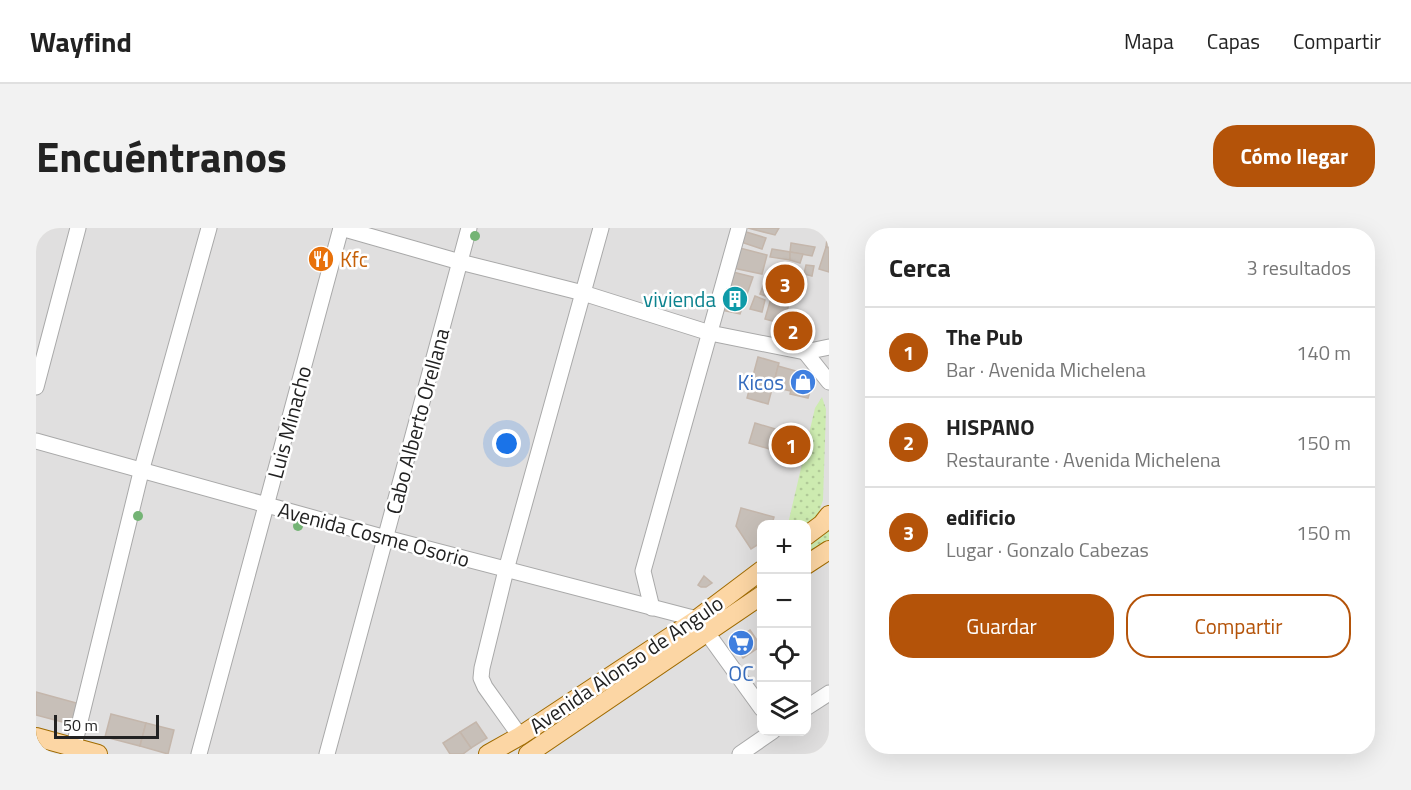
<!DOCTYPE html>
<html lang="es">
<meta charset="utf-8">
<style>
body{margin:0;font-family:"Titillium Web",sans-serif;background:#f2f2f2;color:#222}
.controls{position:absolute;right:18px;bottom:18px;display:grid;overflow:hidden;border-radius:12px;box-shadow:0 6px 24px #0002}
.controls button{width:54px;height:54px;display:grid;place-items:center;padding:0;border:0;border-bottom:2px solid #e0e0e0;background:#fff;color:#222;font:30px sans-serif}
.scale{position:absolute;left:18px;bottom:15px;width:105px;box-sizing:border-box;padding-left:6px;border:3px solid #222;border-top:0;font-size:16px;line-height:21px;white-space:nowrap;color:#222;-webkit-text-stroke:4px #fff;paint-order:stroke}
.you{position:absolute;left:471px;top:216px;width:21px;height:21px;margin:-15px;border:4px solid #fff;border-radius:50%;background:#1a73e8;box-shadow:0 0 0 9px #1a73e833}
.badge{display:grid;place-items:center;width:39px;height:39px;border-radius:50%;background:#b45309;color:#fff;font-size:20px;font-weight:700}
.pin{position:absolute;translate:-50% -50%;border:3px solid #fff;box-shadow:0 2px 6px #0006}
.list{margin:0;padding:0;list-style:none}
h2{display:flex;justify-content:space-between;align-items:center;height:78px;margin:0;padding:0 24px;font-size:26px}
h2 small{font-size:20px;font-weight:400;color:#767676}
.list li{display:grid;grid-template-columns:39px 1fr auto;gap:18px;align-items:center;box-sizing:border-box;height:90px;padding:0 24px;border-top:2px solid #e0e0e0}
.list b{display:block;font-size:22px;white-space:nowrap}
.list p{margin:0;font-size:20px;white-space:nowrap;color:#767676}
.list em{font-size:20px;font-style:normal;color:#767676}
.actions{display:flex;gap:12px;padding:18px 24px}
.actions a{flex:1;padding:14px 0;border:2px solid #b45309;border-radius:24px;text-align:center;font-size:21px;color:#b45309}
.actions .main{background:#b45309;color:#fff}
.icon{flex:none;width:33px;height:33px;fill:none;stroke:currentColor;stroke-width:2;stroke-linecap:round;stroke-linejoin:round}
.map{position:relative;flex:none;width:793px;height:526px;overflow:hidden;border-radius:24px}
header{display:flex;align-items:center;gap:36px;box-sizing:border-box;height:84px;padding:0 30px;background:#fff;border-bottom:2px solid #e0e0e0}
header strong{font-size:28px}
nav{display:flex;gap:33px;margin-inline-start:auto;font-size:21px}
.intro{display:flex;align-items:center;justify-content:space-between;box-sizing:border-box;height:144px;padding:0 36px}
h1{margin:0;font-size:42px}
.button{padding:15px 27px;border-radius:24px;background:#b45309;color:#fff;font-size:21px;font-weight:700}
main{display:flex;gap:36px;padding:0 36px}
aside{flex:1;background:#fff;border-radius:24px;box-shadow:0 6px 24px #0002}
.map>svg:first-child{display:block}
.residential{fill:#e0dfdf;fill-rule:evenodd}
.grass{fill:url(#grass-dots)}
.building{fill:#c7bfb8;stroke:#c4b6ab;stroke-width:1.5}
.lines{fill:none;stroke-linecap:round;stroke-linejoin:round}
.minor-casing{stroke:#a9a9a9;stroke-width:17}
.major-casing{stroke:#a06b00;stroke-width:20}
.minor{stroke:#fff;stroke-width:15}
.major{stroke:#fcd6a4;stroke-width:18}
.tree{fill:#74b475}
.labels{text-anchor:middle;dominant-baseline:central;stroke-width:5;stroke-linejoin:round;paint-order:stroke}
.food-label{font-size:21px;fill:#c56008;stroke:#fff;text-anchor:start}
.culture-label{font-size:21px;fill:#0d838f;stroke:#fff;text-anchor:end}
.shop-label{font-size:21px;fill:#366cbe;stroke:#fff;text-anchor:end}
.street-label{font-size:21px;fill:#222;stroke:#fff}
</style>
<header>
<strong>Wayfind</strong>
<nav><a>Mapa</a><a>Capas</a><a>Compartir</a></nav>
</header>
<div class="intro"><h1>Encuéntranos</h1><a class="button">Cómo llegar</a></div>
<main>
<div class="map">
<svg width="793" height="526" viewBox="0 0 793 526">
<defs>
<pattern id="grass-dots" width="8" height="8" patternUnits="userSpaceOnUse" patternTransform="scale(1.5)"><rect width="8" height="8" fill="#cdebb0"/><path d="M2 2h.1M6 6h.1" fill="none" stroke="#b0c997" stroke-width="1.8" stroke-linecap="round"/></pattern>
</defs>
<rect width="100%" height="100%" fill="#f2efe9"/>
<path class="residential" d="M0,0H793V526H0ZM726,296H770V503H726Z"/>
<g class="grass">
<polygon points="786,169 790,181 787,272 783,284 771,300 770,296 752,296 779,180"/>
<polygon points="793,303 793,312 771,327 770,320"/>
</g>
<g class="building">
<polygon points="712,0 743,0 739,7"/>
<polygon points="707,3 730,10 726,21 705,14"/>
<polygon points="792,3 793,3 793,20 790,19"/>
<polygon points="755,15 779,19 776,28 754,24"/>
<polygon points="700,19 731,27 726,46 692,39"/>
<polygon points="790,19 793,20 793,44 783,41"/>
<polygon points="736,21 754,24 754,32 734,29"/>
<polygon points="754,24 767,26 764,35 754,32"/>
<polygon points="770,37 778,38 776,48 768,46"/>
<polygon points="744,39 763,43 747,96 729,91"/>
<polygon points="697,44 717,49 704,86 685,82"/>
<polygon points="732,44 739,45 735,70 724,66"/>
<polygon points="719,68 729,72 726,84 714,81"/>
<polygon points="722,129 743,135 732,176 711,170"/>
<polygon points="742,138 760,143 755,163 737,159"/>
<polygon points="760,143 771,146 776,151 775,160 757,156"/>
<polygon points="757,156 775,160 772,170 754,166"/>
<polygon points="719,195 763,208 757,228 713,215"/>
<polygon points="705,280 738,289 736,296 726,296 726,314 715,321 700,298"/>
<polygon points="668,348 676,355 670,359 665,359 662,357"/>
<polygon points="714,402 725,418 707,430 699,418 701,411"/>
<polygon points="0,464 44,476 38,497 0,487"/>
<polygon points="75,486 110,495 104,518 69,509"/>
<polygon points="440,494 451,510 435,520 424,504"/>
<polygon points="110,495 138,502 132,526 104,518"/>
<polygon points="424,504 435,520 427,526 414,526 407,515"/>
</g>
<g class="lines">
<g class="minor-casing">
<g id="minor">
<polyline points="305,0 424,34 547,65 674,105 769,124 793,119"/>
<polyline points="769,124 793,154"/>
<polyline points="0,159 42,0"/>
<polyline points="0,213 350,310 661,391 726,481"/>
<polyline points="616,380 607,343 703,0"/>
<polyline points="770,480 793,465"/>
<polyline points="484,508 449,459 445,450 446,440 470,342 565,0"/>
<polyline points="36,526 105,244 173,0"/>
<polyline points="163,526 305,0"/>
<polyline points="291,526 433,0"/>
<polyline points="704,526 737,503"/>
</g>
</g>
<g class="major-casing">
<g id="major">
<polyline points="770,308 786,296 793,287"/>
<polyline points="770,337 793,322"/>
<polyline points="0,509 62,526"/>
<polyline points="452,526 484,508 661,391 726,342"/>
<polyline points="492,526 726,367"/>
</g>
</g>
<use href="#minor" class="minor"/>
<use href="#major" class="major"/>
</g>
<g class="tree">
<circle cx="439" cy="8" r="5"/>
<circle cx="102" cy="288" r="5"/>
<circle cx="262" cy="298" r="5"/>
</g>
<defs>
<g id="restaurant-disc" transform="scale(1.35)"><circle r="9.5" fill="#e8710a" stroke="#fff"/><path d="M-5-6h1v4h1v-4h1v4h1v-4h1v5L-1.5 .5V6h-2V.5L-5-1ZM5-6V6H3V1.5H1.5Q1.5-4 5-6Z" fill="#fff"/></g>
<g id="building-disc" transform="scale(1.35)"><circle r="9.5" fill="#0f9aa8" stroke="#fff"/><path d="M-4-6H4V6H1V3H-1V6H-4ZM-2.5-4.3h1.7v1.8h-1.7ZM.8-4.3h1.7v1.8H.8ZM-2.5-1h1.7V.8h-1.7ZM.8-1h1.7V.8H.8Z" fill="#fff"/></g>
<g id="shop-disc" transform="scale(1.35)"><circle r="9.5" fill="#3f7fe0" stroke="#fff"/><path d="M-5-2.5h2.3a2.7 3.5 0 0 1 5.4 0H5L5.5 6h-11ZM-1.5-2.5h3a1.5 2.3 0 0 0-3 0Z" fill="#fff"/></g>
<g id="supermarket-disc" transform="scale(1.35)"><circle r="9.5" fill="#3f7fe0" stroke="#fff"/><path d="M-6-5.5h2.5l.6 2H6L4.5 2H-2.5L-4.4-4H-6ZM-1.5 3.2a1.3 1.3 0 1 0 .1 0ZM3 3.2a1.3 1.3 0 1 0 .1 0Z" fill="#fff"/></g>
</defs>
<g fill-rule="evenodd">
<use href="#restaurant-disc" x="285" y="31"/>
<use href="#building-disc" x="699" y="71"/>
<use href="#shop-disc" x="767" y="154"/>
<use href="#supermarket-disc" x="705" y="415"/>
</g>
<g class="labels">
<g class="food-label">
<text x="304" y="31">Kfc</text>
</g>
<g class="culture-label">
<text x="680" y="71">vivienda</text>
</g>
<g class="shop-label">
<text x="748" y="154">Kicos</text>
<text x="705" y="445" text-anchor="middle">OC</text>
</g>
<g class="street-label">
<text transform="translate(381 193) rotate(-75)">Cabo Alberto Orellana</text>
<text transform="translate(253 194) rotate(-75)">Luis Minacho</text>
<text transform="translate(338 306) rotate(15)">Avenida Cosme Osorio</text>
<text transform="translate(590 436) rotate(-34)">Avenida Alonso de Angulo</text>
</g>
</g>
</svg>
<div class="controls">
<button>+</button>
<button>−</button>
<button><svg class="icon" aria-label="locate" viewBox="0 0 24 24"><circle cx="12" cy="12" r="6"/><path d="M12 2v4M12 18v4M2 12h4M18 12h4"/></svg></button>
<button><svg class="icon" aria-label="layers" viewBox="0 0 24 24"><path d="M12 4l9 5-9 5-9-5zM3 14l9 5 9-5"/></svg></button>
</div>
<div class="scale">50 m</div>
<div class="you"></div>
<div class="pin badge" style="left:755px;top:217px">1</div>
<div class="pin badge" style="left:757px;top:103px">2</div>
<div class="pin badge" style="left:749px;top:56px">3</div>
</div>
<aside>
<h2>Cerca<small>3 resultados</small></h2>
<ul class="list">
<li><span class="badge">1</span><div><b>The Pub</b><p>Bar · Avenida Michelena</p></div><em>140 m</em></li>
<li><span class="badge">2</span><div><b>HISPANO</b><p>Restaurante · Avenida Michelena</p></div><em>150 m</em></li>
<li><span class="badge">3</span><div><b>edificio</b><p>Lugar · Gonzalo Cabezas</p></div><em>150 m</em></li>
</ul>
<div class="actions"><a class="main">Guardar</a><a>Compartir</a></div>
</aside>
</main>
